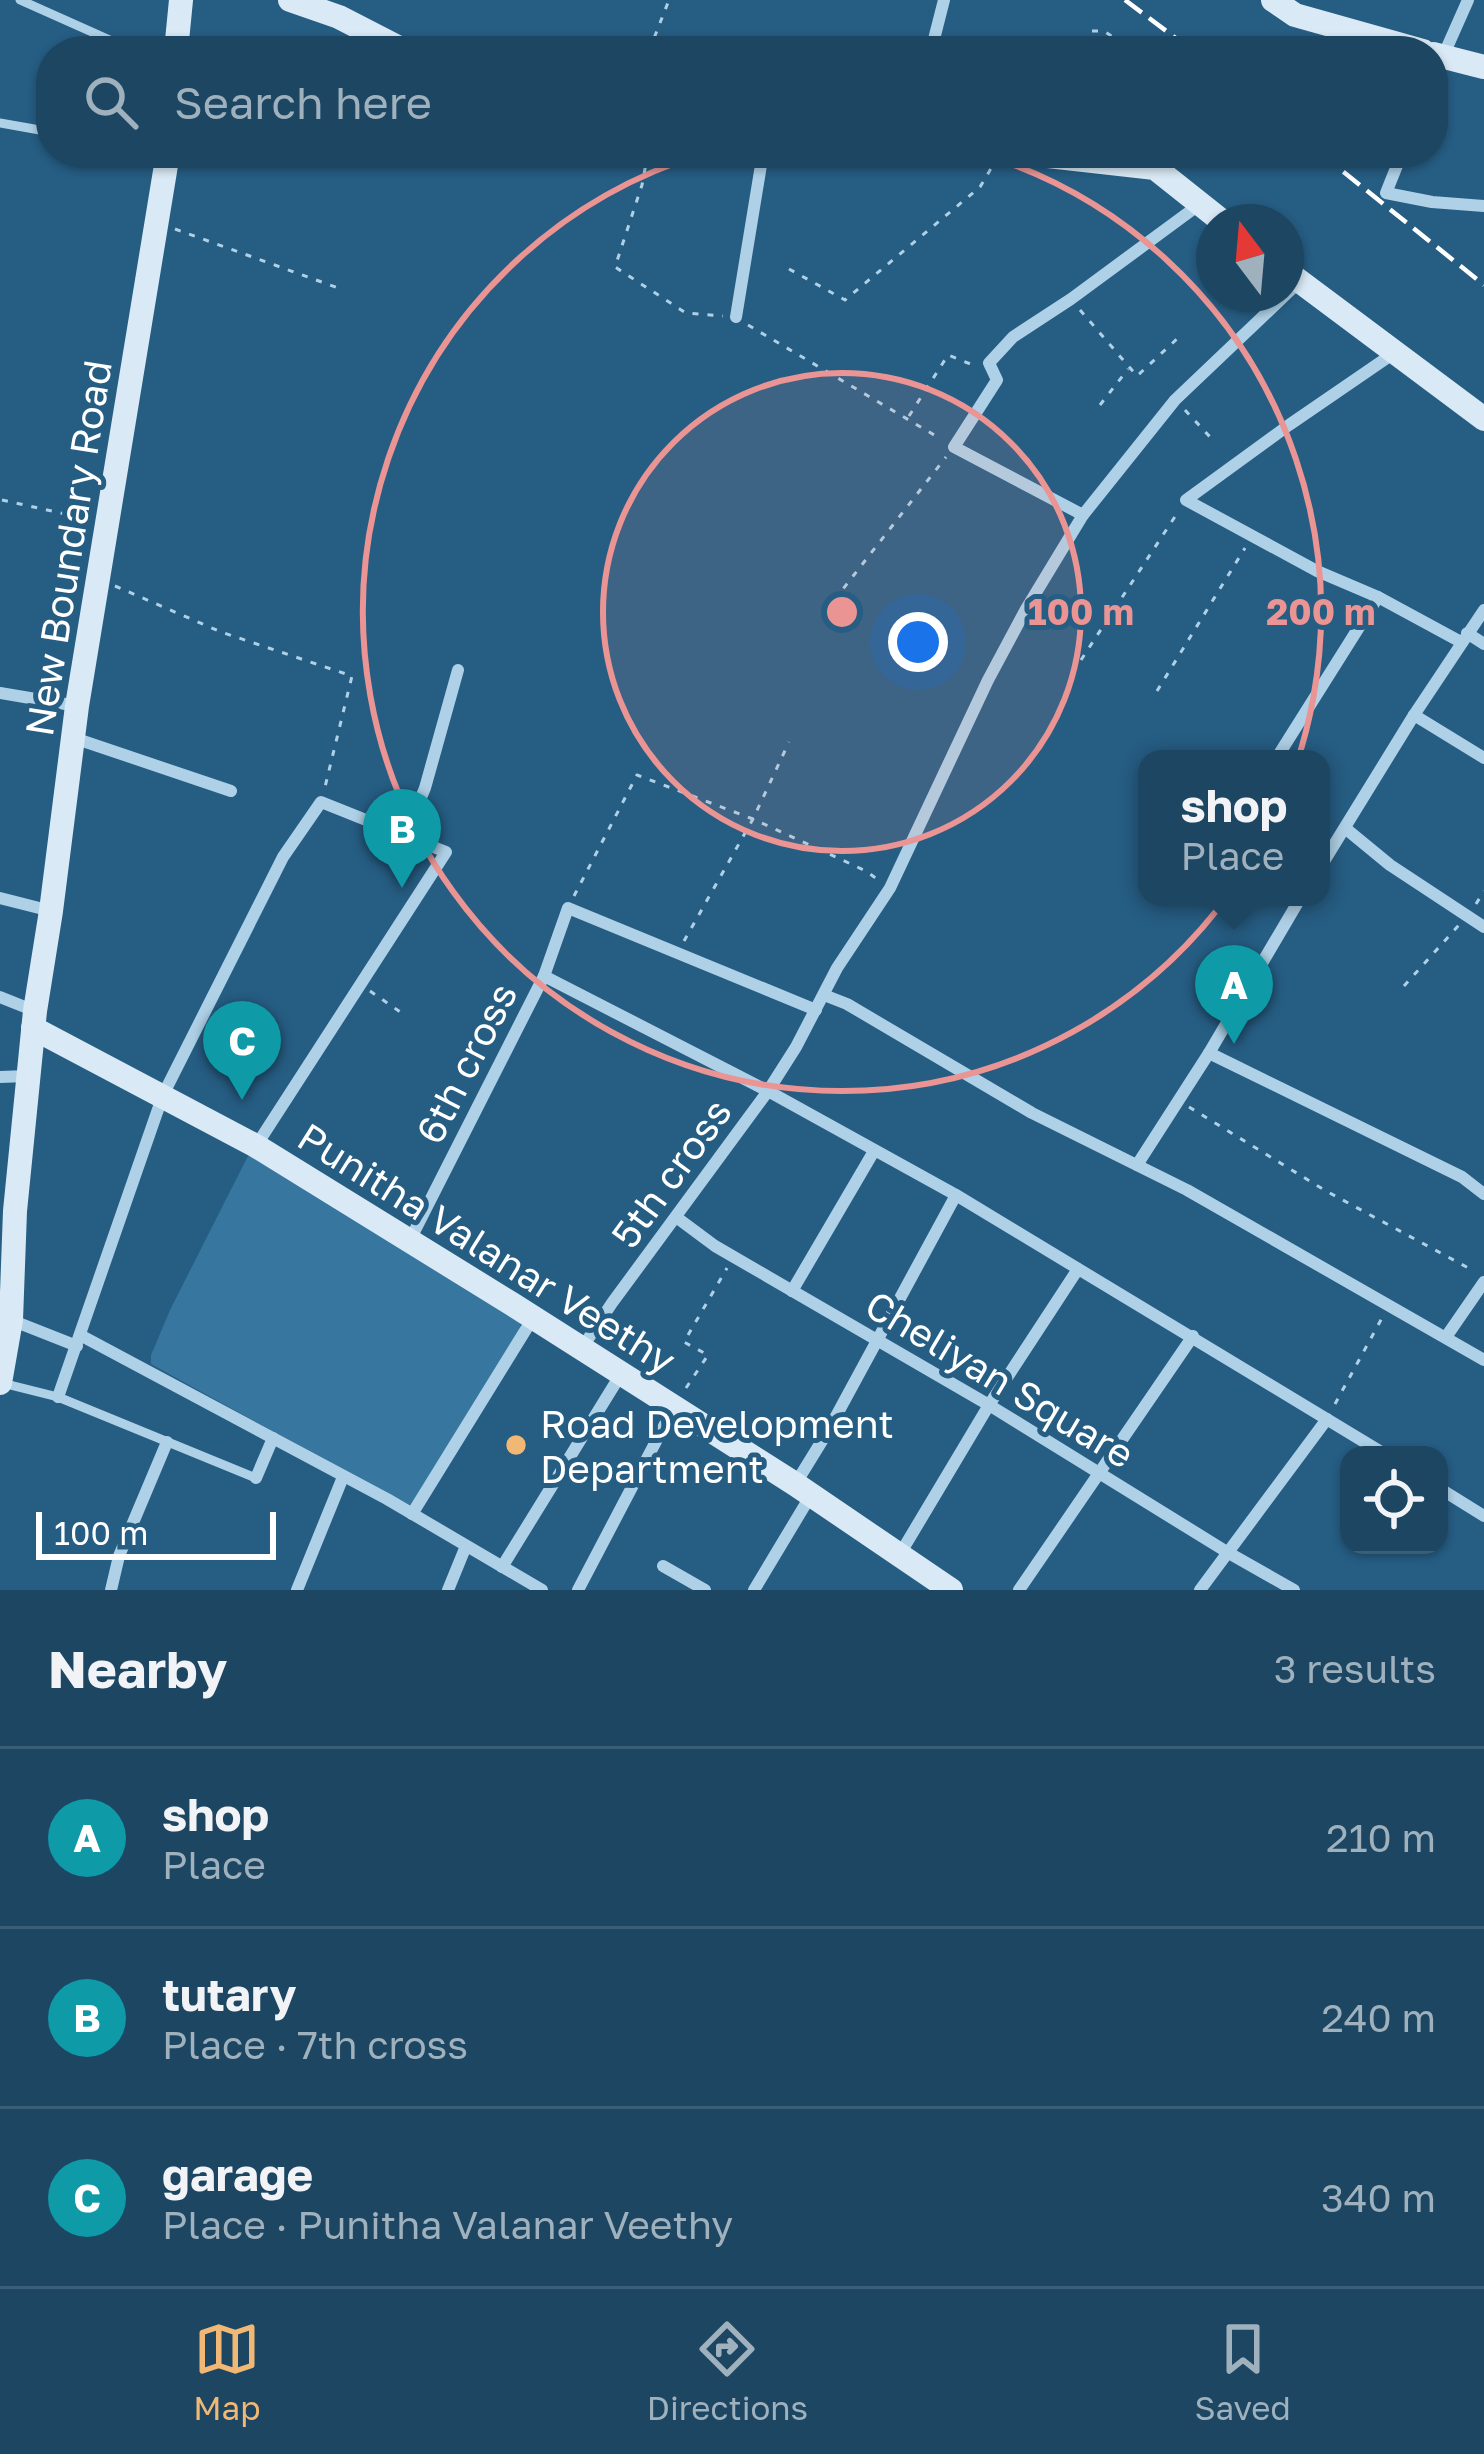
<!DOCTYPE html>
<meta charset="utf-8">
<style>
body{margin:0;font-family:"Golos Text",sans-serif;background:#29506b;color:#f1f3f6}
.controls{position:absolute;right:36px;bottom:36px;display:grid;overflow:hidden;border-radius:24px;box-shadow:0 3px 9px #0004}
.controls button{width:108px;height:108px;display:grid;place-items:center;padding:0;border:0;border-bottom:3px solid #3a5e77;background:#1c4662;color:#f1f3f6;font:60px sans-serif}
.compass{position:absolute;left:1196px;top:204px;width:108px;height:108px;border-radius:50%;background:#1c4662;box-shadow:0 3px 9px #0004;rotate:344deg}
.scale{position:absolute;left:36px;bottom:30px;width:240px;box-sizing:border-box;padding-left:12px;border:6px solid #fff;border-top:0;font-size:33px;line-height:42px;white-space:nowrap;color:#fff;-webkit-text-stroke:9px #265d83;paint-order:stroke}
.you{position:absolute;left:918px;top:642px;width:42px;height:42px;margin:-30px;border:9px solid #fff;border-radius:50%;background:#1a73e8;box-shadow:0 0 0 18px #1a73e833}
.badge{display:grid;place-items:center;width:78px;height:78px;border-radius:50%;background:#f0b874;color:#fff;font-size:39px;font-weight:700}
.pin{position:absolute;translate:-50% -99px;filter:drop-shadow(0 3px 6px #0008)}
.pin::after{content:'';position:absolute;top:63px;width:42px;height:36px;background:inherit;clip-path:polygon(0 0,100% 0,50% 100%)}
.popup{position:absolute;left:1138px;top:750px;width:192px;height:156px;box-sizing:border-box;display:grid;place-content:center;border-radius:24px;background:#1c4662;filter:drop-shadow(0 3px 9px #0005);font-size:39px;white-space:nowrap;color:#a0b1be}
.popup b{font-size:45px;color:#f1f3f6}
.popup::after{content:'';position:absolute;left:50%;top:100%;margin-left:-24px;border:24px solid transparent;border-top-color:#1c4662}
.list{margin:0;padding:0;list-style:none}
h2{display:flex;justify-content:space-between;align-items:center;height:156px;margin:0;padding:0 48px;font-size:51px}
h2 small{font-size:39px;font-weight:400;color:#a0b1be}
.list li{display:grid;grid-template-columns:78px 1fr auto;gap:36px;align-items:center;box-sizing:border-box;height:180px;padding:0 48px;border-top:3px solid #3a5e77}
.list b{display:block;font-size:45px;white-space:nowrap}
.list p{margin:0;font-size:39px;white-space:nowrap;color:#a0b1be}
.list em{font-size:39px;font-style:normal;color:#a0b1be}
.icon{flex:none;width:66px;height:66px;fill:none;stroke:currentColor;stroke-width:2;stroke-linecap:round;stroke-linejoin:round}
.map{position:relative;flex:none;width:1484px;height:1590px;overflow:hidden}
.search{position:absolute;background:#1c4662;box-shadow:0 3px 9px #0004;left:36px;right:36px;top:36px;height:132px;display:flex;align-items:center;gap:30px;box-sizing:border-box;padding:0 42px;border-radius:48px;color:#a0b1be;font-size:45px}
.sheet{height:696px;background:#1c4662}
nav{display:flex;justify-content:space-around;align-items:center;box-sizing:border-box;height:168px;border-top:3px solid #3a5e77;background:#1c4662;font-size:33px;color:#a0b1be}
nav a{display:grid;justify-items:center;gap:6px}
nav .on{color:#f0b874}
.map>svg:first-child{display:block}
.green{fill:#37769e}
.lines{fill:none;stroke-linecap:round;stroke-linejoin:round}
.path{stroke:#afd1e7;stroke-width:3;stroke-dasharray:6 9;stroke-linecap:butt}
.lane{stroke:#afd1e7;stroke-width:9}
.street{stroke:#afd1e7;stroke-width:12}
.secondary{stroke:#d9eaf6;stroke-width:24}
.rail{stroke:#fff;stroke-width:4.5;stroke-dasharray:21 9;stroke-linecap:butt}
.ring{fill:none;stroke:#ea9494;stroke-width:6}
.poi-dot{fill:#f0b874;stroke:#265d83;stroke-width:4.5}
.labels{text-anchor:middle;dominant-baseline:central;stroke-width:10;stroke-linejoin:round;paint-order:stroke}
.street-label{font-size:39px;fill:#fff;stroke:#265d83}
.poi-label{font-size:39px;fill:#fff;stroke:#265d83;text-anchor:start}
.centre{fill:#ea9494;stroke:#265d83;stroke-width:6}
.ring-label{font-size:36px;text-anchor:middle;font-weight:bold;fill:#ea9494;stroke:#265d83;stroke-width:10;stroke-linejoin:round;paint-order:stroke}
</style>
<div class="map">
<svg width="1484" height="1590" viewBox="0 0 1484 1590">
<rect width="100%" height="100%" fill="#265d83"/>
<polygon class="green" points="249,1154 521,1322 518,1335 410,1507 151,1364 151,1355 170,1310"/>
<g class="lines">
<g class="path">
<polyline points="1092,31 1104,31 1133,51"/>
<polyline points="649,51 669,0"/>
<polyline points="648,153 642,185 615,267 686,313 723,316"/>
<polyline points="175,229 341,289"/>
<polyline points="789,269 845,300 980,187 999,155"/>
<polyline points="1080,310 1137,376 1178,338"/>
<polyline points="748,325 941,439"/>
<polyline points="1100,405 1128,369"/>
<polyline points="1185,410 1211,438"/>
<polyline points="909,416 948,355 978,367"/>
<polyline points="2,500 88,519"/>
<polyline points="115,586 221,632 352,676 325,787"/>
<polyline points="825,612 946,457"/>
<polyline points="1081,660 1178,512"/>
<polyline points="1157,691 1245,548"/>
<polyline points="574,896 637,775 753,819 789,742"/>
<polyline points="1476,904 1484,891"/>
<polyline points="684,941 753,819 866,871 877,879"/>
<polyline points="1404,986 1459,925"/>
<polyline points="370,991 406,1016"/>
<polyline points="1189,1107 1326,1191 1472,1270"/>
<polyline points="686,1388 708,1355 684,1342 727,1268"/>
<polyline points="1335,1404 1382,1318"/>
</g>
<g class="lane">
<polyline points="20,0 112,41 146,51"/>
<polyline points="0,123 51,132"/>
<polyline points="2,1383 58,1397 256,1478"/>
</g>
<g class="street">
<polyline points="931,51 944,0"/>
<polyline points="1433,79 1468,0"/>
<polyline points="1402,153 1386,193 1432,202 1484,206"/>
<polyline points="736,317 763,153"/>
<polyline points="1394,353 1289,425 1186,500 1317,571 1378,597 1461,642"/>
<polyline points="1083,515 954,447 997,380 989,363 1013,337 1071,299 1200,204"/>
<polyline points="1467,633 1484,644"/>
<polyline points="0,693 77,706"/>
<polyline points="1414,715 1484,758"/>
<polyline points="74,738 231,791"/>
<polyline points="1276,759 1378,597"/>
<polyline points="1345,828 1390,865 1484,927"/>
<polyline points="405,836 425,788 458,670"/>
<polyline points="1321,866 1414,715 1484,610"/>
<polyline points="0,898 51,911"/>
<polyline points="544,976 768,1091 956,1195 1386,1455"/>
<polyline points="824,995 847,1004 1032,1113 1187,1190 1484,1360"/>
<polyline points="0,997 35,1011"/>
<polyline points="1209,1053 1462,1177 1484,1194"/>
<polyline points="0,1077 27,1076"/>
<polyline points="1137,1165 1209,1053 1301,897"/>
<polyline points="676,1217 715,1246 989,1405 1227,1552 1294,1590"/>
<polyline points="410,1240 544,976 568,908 816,1010"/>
<polyline points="792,1291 874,1151"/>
<polyline points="11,1320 77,1346"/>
<polyline points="80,1335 387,1499 542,1590"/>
<polyline points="1446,1337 1484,1282"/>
<polyline points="582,1348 612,1303 768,1091 796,1047 837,968 890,888 988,680 1026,609 1083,515 1175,400 1299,282"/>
<polyline points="58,1397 163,1095 283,857 321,802 446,852 256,1146"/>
<polyline points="256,1478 273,1438"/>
<polyline points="796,1483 828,1431 956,1195"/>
<polyline points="1439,1488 1484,1516"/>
<polyline points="412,1514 533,1318"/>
<polyline points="900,1554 989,1405 1078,1269"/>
<polyline points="663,1566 705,1590"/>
<polyline points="502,1567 621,1374"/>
<polyline points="111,1590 119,1556 167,1442"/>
<polyline points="297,1590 343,1477"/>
<polyline points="448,1590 466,1546"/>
<polyline points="578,1590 674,1407"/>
<polyline points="754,1590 811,1495"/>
<polyline points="1019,1590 1193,1336"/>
<polyline points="1200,1590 1327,1419"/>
</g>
<g class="secondary">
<polyline points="290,0 339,17 405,51"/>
<polyline points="1273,0 1295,15 1423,51"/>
<polyline points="176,51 181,0"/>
<polyline points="1433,54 1484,67"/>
<polyline points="1021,153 1155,168 1223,222"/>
<polyline points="1286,271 1484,419"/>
<polyline points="33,1028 256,1146 512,1304 795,1484 951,1590"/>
<polyline points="0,1383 11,1320 15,1211 35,1011 51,911 77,706 168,153"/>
</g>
<g class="rail">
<polyline points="1125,0 1193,51"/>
<polyline points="1320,153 1484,285"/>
</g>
</g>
<circle cx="842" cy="612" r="239" fill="#ea9494" fill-opacity=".12"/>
<g class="ring">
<circle cx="842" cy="612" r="239"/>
<path d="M982 154A479 479 0 1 1 702 154"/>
</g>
<circle class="poi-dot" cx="516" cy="1445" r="12"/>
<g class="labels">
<g class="street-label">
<text transform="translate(68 548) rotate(-81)">New Boundary Road</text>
<text transform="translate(466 1063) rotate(-63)">6th cross</text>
<text transform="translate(671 1173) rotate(-54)">5th cross</text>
<text transform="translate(487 1248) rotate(32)">Punitha Valanar Veethy</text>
<text transform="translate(1000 1379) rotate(31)">Cheliyan Square</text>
</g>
<g class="poi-label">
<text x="540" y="1423">Road Development<tspan x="540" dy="45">Department</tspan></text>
</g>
</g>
<circle cx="842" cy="612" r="18" class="centre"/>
<g class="ring-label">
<text x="1081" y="625">100 m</text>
<text x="1321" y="625">200 m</text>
</g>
</svg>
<div class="controls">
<button><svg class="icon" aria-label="locate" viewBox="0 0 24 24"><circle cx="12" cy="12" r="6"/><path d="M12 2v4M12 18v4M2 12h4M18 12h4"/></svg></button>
</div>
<svg class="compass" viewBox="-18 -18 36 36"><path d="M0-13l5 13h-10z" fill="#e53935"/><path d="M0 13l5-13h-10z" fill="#a0b1be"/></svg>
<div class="scale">100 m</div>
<div class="you"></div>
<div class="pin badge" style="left:1234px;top:1044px;background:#0f9aa8">A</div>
<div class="popup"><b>shop</b>Place</div>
<div class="pin badge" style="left:402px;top:888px;background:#0f9aa8">B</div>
<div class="pin badge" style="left:242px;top:1100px;background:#0f9aa8">C</div>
<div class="search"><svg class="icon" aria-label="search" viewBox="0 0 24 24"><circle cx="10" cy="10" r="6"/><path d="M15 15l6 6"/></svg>Search here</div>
</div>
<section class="sheet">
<h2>Nearby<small>3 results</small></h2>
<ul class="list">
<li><span class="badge" style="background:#0f9aa8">A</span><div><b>shop</b><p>Place</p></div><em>210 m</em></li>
<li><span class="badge" style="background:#0f9aa8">B</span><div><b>tutary</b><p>Place · 7th cross</p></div><em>240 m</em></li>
<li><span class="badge" style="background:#0f9aa8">C</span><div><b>garage</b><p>Place · Punitha Valanar Veethy</p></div><em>340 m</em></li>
</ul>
</section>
<nav>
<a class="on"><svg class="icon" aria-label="map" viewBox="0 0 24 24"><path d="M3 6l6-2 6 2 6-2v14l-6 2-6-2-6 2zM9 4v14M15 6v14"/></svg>Map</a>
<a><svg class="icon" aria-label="directions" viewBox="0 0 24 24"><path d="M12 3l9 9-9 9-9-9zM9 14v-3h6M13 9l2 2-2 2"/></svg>Directions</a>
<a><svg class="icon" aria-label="saved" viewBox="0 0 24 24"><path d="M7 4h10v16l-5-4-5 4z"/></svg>Saved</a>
</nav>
